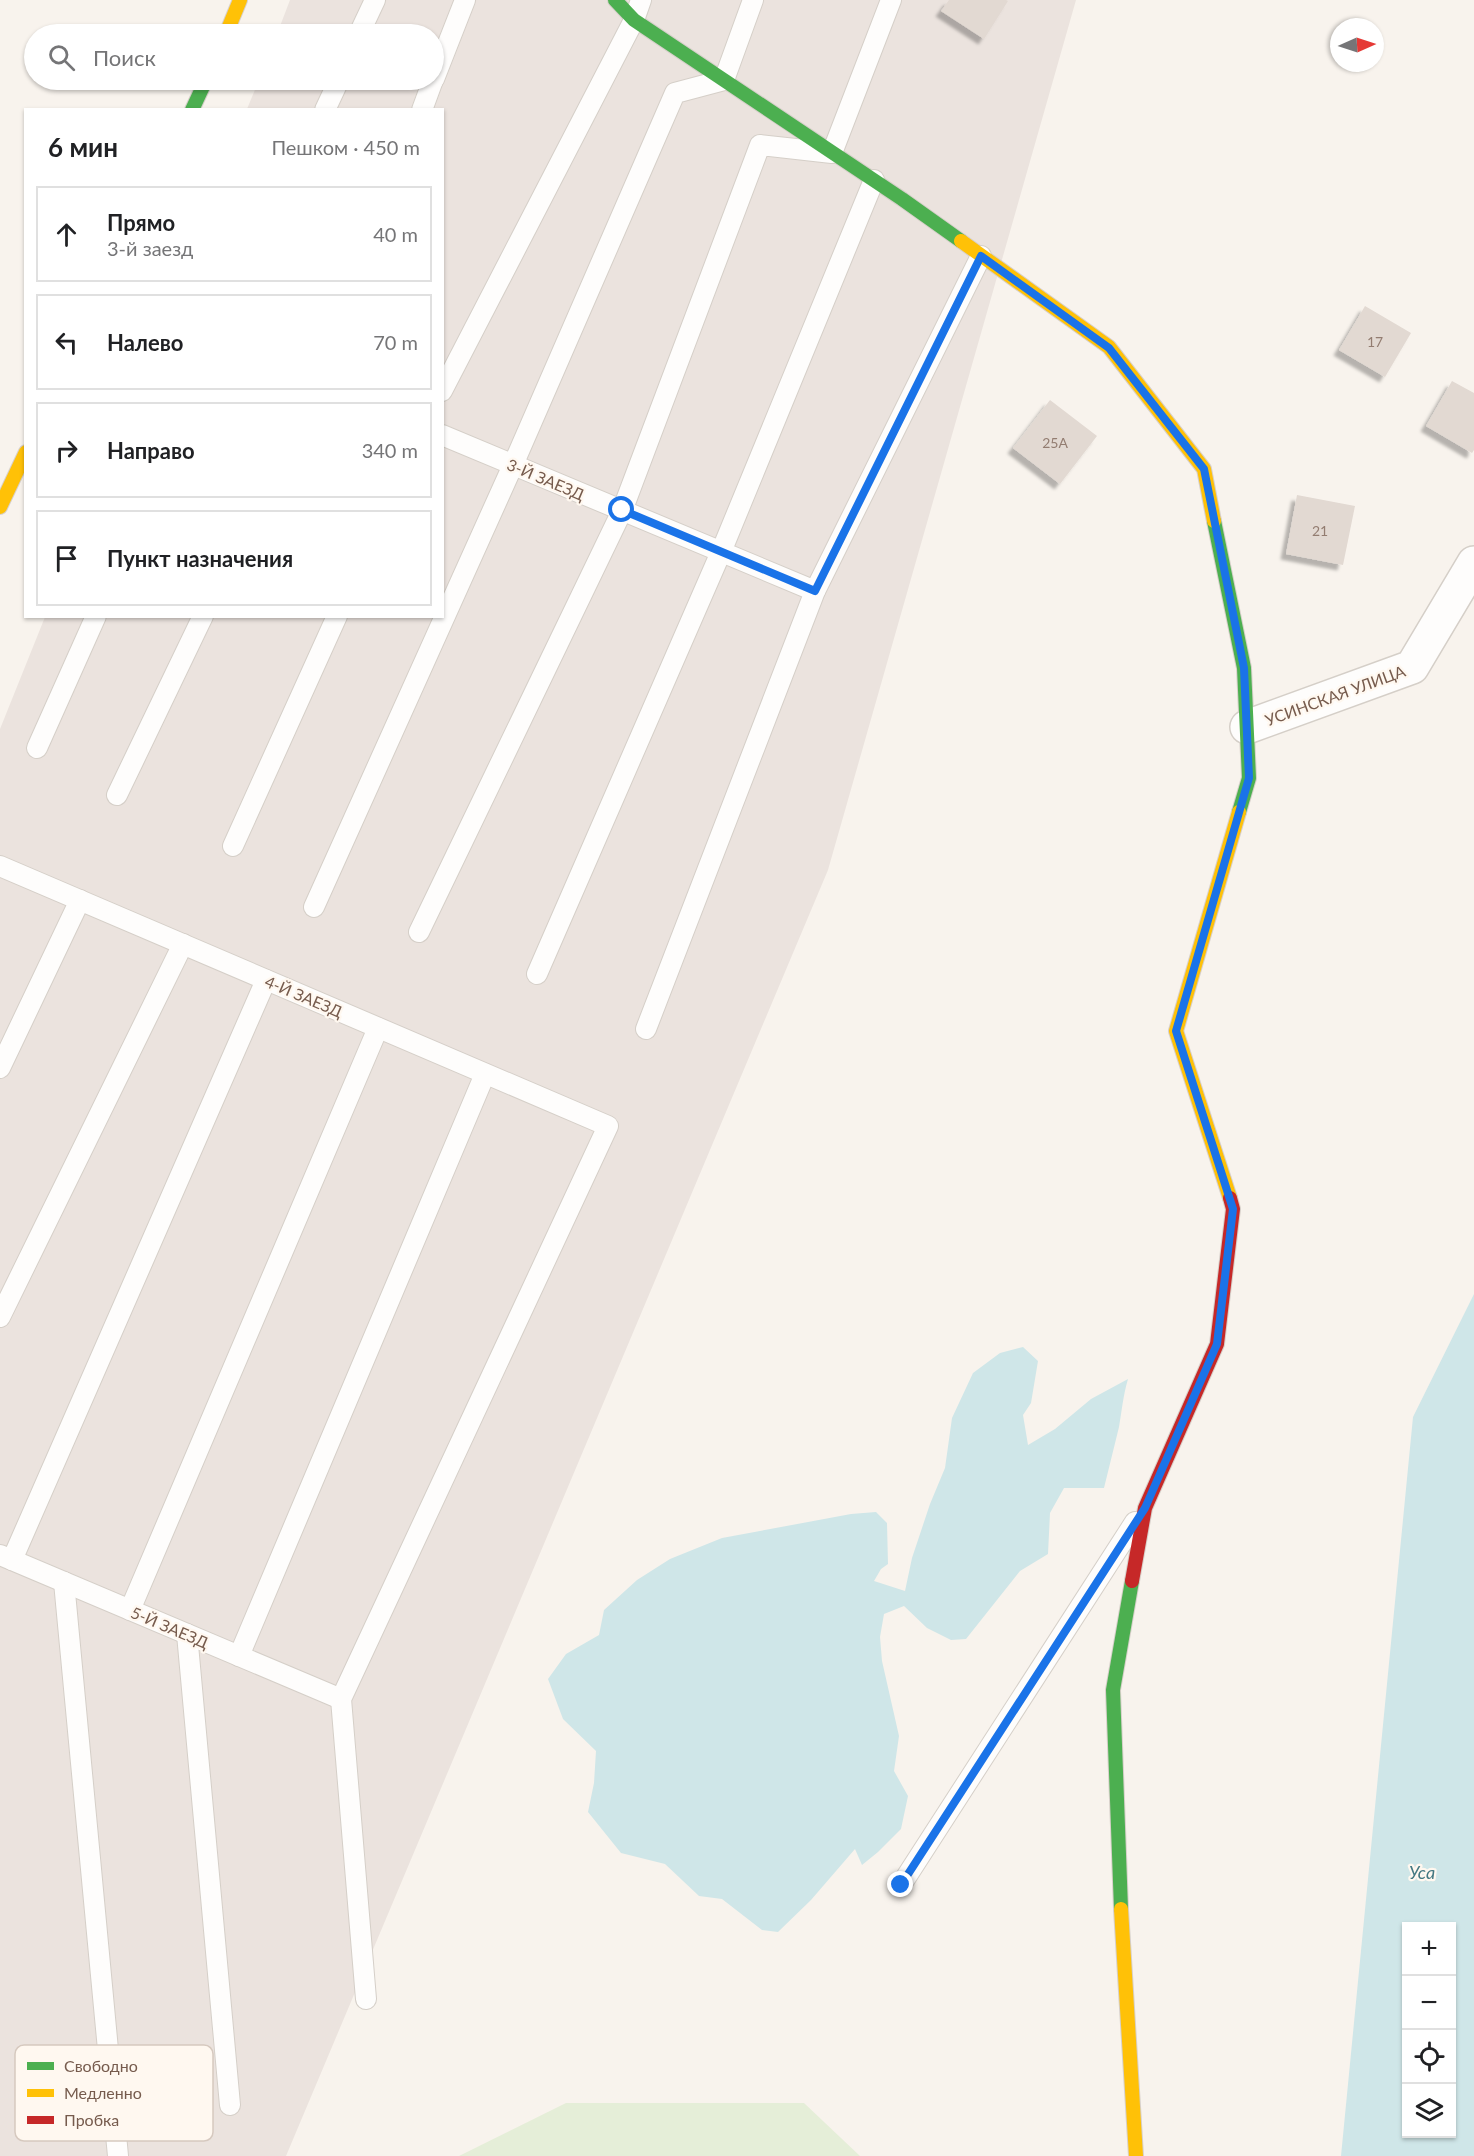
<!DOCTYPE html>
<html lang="ru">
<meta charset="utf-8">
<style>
body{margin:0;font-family:Lato,sans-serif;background:#f2f2f2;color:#202124}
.controls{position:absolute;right:18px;bottom:18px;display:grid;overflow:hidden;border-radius:0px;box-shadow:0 2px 4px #0004}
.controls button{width:54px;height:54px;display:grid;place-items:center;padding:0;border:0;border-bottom:2px solid #e0e0e0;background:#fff;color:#202124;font:30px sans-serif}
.compass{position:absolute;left:1330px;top:18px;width:54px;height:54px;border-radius:50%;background:#fff;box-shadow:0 2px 4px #0004;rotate:87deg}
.stop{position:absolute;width:18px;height:18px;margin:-14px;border:4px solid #1a73e8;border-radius:50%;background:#fff}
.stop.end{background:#1a73e8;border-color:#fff;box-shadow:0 2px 6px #0008}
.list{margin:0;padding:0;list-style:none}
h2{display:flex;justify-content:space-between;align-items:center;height:78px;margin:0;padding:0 24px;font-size:26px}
h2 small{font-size:20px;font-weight:400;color:#757577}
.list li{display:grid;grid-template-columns:39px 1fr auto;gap:18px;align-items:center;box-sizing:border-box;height:96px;margin:0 12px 12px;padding:0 12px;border:2px solid #e0e0e0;border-radius:0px}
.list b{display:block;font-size:22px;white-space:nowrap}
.list p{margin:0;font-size:20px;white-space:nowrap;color:#757577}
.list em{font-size:20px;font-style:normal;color:#757577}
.icon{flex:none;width:33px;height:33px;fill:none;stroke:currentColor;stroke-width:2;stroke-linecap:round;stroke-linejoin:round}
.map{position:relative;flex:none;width:1474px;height:2156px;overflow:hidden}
.search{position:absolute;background:#fff;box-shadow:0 2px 4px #0004;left:24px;top:24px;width:420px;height:66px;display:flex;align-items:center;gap:15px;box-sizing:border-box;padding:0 21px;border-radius:33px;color:#757577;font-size:22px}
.panel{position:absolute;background:#fff;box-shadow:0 2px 4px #0004;left:24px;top:108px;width:420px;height:510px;border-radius:0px}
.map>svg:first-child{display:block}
.industrial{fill:#ebe3de}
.green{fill:#e5eed8}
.water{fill:#cfe6e8;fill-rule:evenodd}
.building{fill:#e2d9d2;filter:url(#shadow)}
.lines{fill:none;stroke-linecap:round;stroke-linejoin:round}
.lane-casing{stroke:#d5cfc8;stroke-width:22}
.street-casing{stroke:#d5cfc8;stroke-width:36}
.fast-casing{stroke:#d7d0ca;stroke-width:16}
.slow-casing{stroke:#d7d0ca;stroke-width:16}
.jam-casing{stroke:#d7d0ca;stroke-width:16}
.lane{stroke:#fefdfc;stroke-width:20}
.street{stroke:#fefdfc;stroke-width:33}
.fast{stroke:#4caf50;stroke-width:14}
.slow{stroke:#ffc107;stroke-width:14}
.jam{stroke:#c62828;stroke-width:14}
.route{stroke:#1a73e8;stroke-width:8}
.labels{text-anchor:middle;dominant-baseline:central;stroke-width:4.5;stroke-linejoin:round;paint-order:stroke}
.number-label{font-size:14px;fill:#937d71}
.street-label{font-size:16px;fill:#765b4d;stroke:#fff8f0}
.water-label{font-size:18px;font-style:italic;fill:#437882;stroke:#fff8f0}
.key{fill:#fff8f0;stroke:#d6c9bf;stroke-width:1.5}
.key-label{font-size:16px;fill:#765b4d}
</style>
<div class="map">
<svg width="1474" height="2156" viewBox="0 0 1474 2156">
<defs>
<filter id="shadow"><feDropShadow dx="-5.5" dy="5.5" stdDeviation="1.5" flood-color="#0004"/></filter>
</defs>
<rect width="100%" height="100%" fill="#f8f3ed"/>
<polygon class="industrial" points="290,0 1076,0 828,870 286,2156 0,2156 0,729 45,617 442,616 442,110 247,109 259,80 434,80 434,34 277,34"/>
<polygon class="green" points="566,2103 804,2103 860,2156 459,2156"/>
<g class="water">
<path d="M1474,1294V2156H1341L1413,1417ZM1406,1926H1452V2134H1406Z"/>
<path d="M1023,1347L1038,1361L1031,1403L1023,1415L1028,1445L1055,1429L1091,1399L1128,1379C1123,1396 1122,1410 1119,1427C1114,1447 1109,1468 1104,1488H1064L1050,1513L1048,1554L1020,1571L966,1639L951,1640L927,1628L904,1606L884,1614L880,1637L882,1661L899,1736L894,1771L908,1796L901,1829L878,1852L862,1865L855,1849L811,1900L778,1932L762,1930L722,1899L699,1896L665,1864L621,1853L588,1812L594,1783L596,1751L563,1719L548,1679L566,1654L599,1635L604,1610L637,1580L670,1559L722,1538L851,1514L876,1512L887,1523L888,1564L881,1569L874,1581L905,1591L912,1558L930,1504L945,1468L952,1418L973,1373L1000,1353Z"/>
</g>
<g class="building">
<polygon points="949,0 1006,0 1008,1 984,39 941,11"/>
<polygon points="1365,306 1411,333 1385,377 1339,350"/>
<polygon points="1452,381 1474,393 1474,450 1472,453 1426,426"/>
<polygon points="1050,400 1097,436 1060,484 1013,448"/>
<polygon points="1297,495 1355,506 1343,565 1286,554"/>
</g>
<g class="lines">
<g class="lane-casing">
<g id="lane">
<polyline points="359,34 375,0"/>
<polyline points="434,79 465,0"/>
<polyline points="325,110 339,80"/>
<polyline points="422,110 433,80"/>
<polyline points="442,391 634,20 641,0"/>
<polyline points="442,435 815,591"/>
<polyline points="37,748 96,616"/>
<polyline points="117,795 203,616"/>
<polyline points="233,846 337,616"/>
<polyline points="0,866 608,1126 341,1699 366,1999"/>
<polyline points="314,907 513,465 675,93 724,80 753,0"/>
<polyline points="419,932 622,511 760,145 832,153 891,0"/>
<polyline points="537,974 721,552 874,180"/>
<polyline points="646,1029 815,591 981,256"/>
<polyline points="0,1068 80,900"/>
<polyline points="0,1317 183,944"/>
<polyline points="0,1555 341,1699"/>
<polyline points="12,1560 266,980"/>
<polyline points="64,1582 118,2156"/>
<polyline points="130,1610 378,1028"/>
<polyline points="187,1634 230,2105"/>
<polyline points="239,1656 485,1074"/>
<polyline points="901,1885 1135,1522"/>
</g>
</g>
<g class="street-casing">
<polyline id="street" points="1247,727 1412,667 1474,563"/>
</g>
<g class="fast-casing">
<g id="fast">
<polyline points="615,0 634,20 902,199 961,241"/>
<polyline points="192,110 206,80"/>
<polyline points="1214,521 1244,668 1249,778 1239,812"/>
<polyline points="1121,1909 1113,1690 1132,1581"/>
</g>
</g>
<g class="slow-casing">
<g id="slow">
<polyline points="226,34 240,0"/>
<polyline points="961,241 1109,347 1204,469 1214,521"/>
<polyline points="0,507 26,452"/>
<polyline points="1230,1198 1176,1031 1239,812"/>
<polyline points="1121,1909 1136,2156"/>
</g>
</g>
<g class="jam-casing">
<polyline id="jam" points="1132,1581 1145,1508 1217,1344 1233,1209 1230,1198"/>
</g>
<use href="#lane" class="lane"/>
<use href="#street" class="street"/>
<use href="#fast" class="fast"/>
<use href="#slow" class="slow"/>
<use href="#jam" class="jam"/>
</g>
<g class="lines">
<polyline class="route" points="622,510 815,591 981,256 1109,348 1204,469 1244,668 1249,778 1176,1031 1233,1209 1217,1344 1145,1508 901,1885"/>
</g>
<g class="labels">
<g class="number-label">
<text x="1375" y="341">17</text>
<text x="1055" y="442">25А</text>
<text x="1320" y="530">21</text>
</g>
<g class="street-label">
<text transform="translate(546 479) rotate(23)">3-Й ЗАЕЗД</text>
<text transform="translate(1335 695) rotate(-20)">УСИНСКАЯ УЛИЦА</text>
<text transform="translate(304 996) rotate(23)">4-Й ЗАЕЗД</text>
<text transform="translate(170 1627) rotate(23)">5-Й ЗАЕЗД</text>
</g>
<g class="water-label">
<text x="1422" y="1872">Уса</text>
</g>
</g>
<rect x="15" y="2045" width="198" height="96" rx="9" class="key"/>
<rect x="27" y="2062" width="27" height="8" fill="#4caf50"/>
<rect x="27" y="2089" width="27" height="8" fill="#ffc107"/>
<rect x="27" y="2116" width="27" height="8" fill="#c62828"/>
<g class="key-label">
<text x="64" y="2072">Свободно</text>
<text x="64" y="2099">Медленно</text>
<text x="64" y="2126">Пробка</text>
</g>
</svg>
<div class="controls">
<button>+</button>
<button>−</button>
<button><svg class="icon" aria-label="locate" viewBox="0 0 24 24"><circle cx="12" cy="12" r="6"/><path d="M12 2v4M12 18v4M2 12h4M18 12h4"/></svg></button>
<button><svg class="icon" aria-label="layers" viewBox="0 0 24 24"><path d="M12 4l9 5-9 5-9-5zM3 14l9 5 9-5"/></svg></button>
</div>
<svg class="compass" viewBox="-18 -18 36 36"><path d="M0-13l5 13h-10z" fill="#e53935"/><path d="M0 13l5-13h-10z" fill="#757577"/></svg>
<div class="stop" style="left:622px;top:510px"></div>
<div class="stop end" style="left:901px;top:1885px"></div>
<div class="search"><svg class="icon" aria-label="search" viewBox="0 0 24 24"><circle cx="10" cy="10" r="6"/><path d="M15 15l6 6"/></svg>Поиск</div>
<section class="panel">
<h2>6 мин<small>Пешком · 450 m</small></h2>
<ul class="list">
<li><svg class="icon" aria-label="ahead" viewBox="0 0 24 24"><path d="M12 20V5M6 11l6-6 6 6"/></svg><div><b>Прямо</b><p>3-й заезд</p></div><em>40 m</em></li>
<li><svg class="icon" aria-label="left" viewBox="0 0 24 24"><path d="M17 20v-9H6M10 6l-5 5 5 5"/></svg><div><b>Налево</b></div><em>70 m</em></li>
<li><svg class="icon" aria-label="right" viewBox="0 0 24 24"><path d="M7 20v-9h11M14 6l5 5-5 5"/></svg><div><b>Направо</b></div><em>340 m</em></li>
<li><svg class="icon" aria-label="arrive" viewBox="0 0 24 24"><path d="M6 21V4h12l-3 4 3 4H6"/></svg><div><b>Пункт назначения</b></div></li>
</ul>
</section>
</div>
